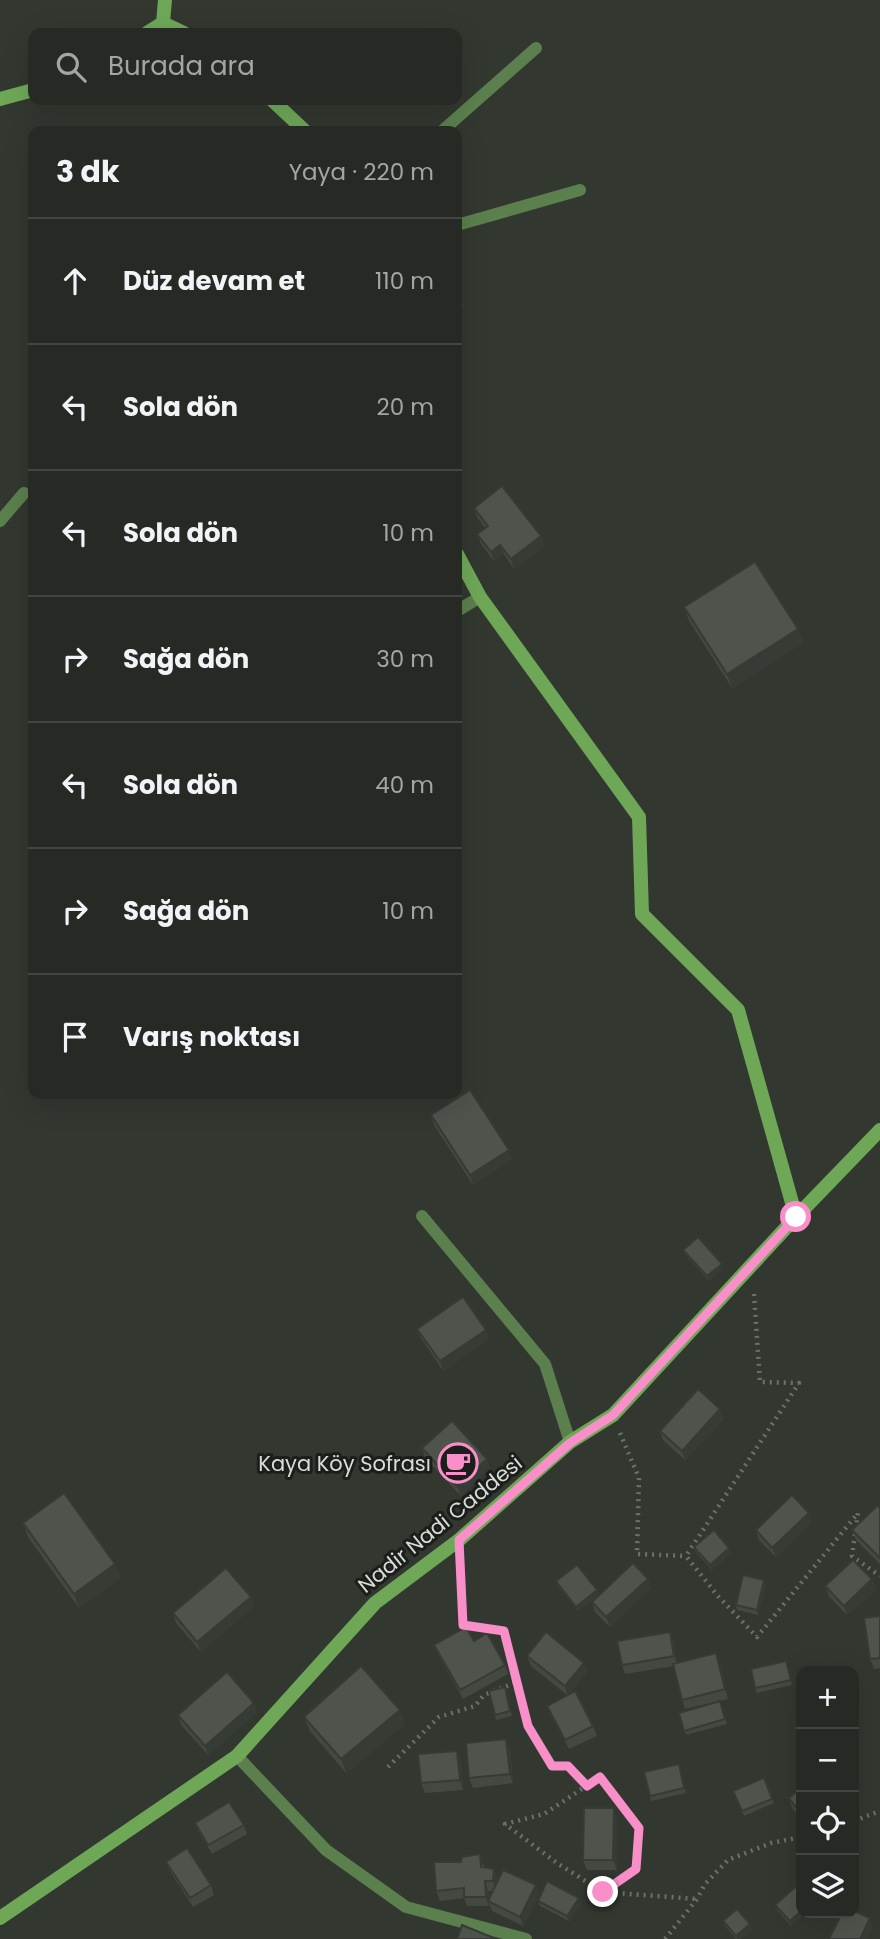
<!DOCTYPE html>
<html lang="tr">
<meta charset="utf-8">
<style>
body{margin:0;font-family:Poppins,sans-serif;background:#2e312c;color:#f1f3f6}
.controls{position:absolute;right:21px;bottom:21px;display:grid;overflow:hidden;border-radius:14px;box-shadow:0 7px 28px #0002}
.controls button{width:63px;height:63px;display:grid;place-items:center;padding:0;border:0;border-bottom:2px solid #424541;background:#262924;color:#f1f3f6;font:35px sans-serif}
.stop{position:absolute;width:21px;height:21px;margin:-16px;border:5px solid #f98fc9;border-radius:50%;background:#fff}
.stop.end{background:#f98fc9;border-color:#fff;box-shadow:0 2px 7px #0008}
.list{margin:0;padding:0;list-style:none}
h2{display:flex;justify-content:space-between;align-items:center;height:91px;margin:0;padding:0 28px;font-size:30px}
h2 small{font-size:23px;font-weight:400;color:#a4a6a6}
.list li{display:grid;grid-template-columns:46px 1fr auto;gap:21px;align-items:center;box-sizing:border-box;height:126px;padding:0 28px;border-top:2px solid #424541}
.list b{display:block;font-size:26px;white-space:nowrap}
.list em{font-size:23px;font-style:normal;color:#a4a6a6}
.icon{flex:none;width:38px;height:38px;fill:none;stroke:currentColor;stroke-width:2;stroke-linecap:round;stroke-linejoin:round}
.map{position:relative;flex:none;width:880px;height:1939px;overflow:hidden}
.search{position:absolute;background:#262924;box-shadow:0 7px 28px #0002;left:28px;top:28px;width:434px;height:77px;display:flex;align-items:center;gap:18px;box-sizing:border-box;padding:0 24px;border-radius:14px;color:#a4a6a6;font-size:26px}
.panel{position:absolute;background:#262924;box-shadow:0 7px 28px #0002;left:28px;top:126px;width:434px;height:973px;border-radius:14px}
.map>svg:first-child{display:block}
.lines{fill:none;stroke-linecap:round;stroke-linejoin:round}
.path{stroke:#6c706a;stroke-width:4.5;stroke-dasharray:2 5;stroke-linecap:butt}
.lane{stroke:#5b7f4d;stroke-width:12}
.secondary{stroke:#6ea857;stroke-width:14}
.wall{fill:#434841;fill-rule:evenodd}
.shaded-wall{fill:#373b35}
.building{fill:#4e544c;stroke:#373b35;stroke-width:2}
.route{stroke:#f98fc9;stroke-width:9}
.labels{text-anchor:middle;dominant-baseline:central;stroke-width:6;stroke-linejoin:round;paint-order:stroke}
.poi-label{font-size:21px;fill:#d8dcd7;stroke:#1b1e1a;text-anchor:end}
.street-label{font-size:21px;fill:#d8dcd7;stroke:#1b1e1a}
</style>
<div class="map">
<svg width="880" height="1939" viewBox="0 0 880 1939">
<rect width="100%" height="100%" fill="#323730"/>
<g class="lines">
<g class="path">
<polyline points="754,1294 760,1382 799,1383 686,1556 717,1595 757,1637 858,1513 852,1556 880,1576"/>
<polyline points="620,1433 639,1478 637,1554 686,1556"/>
<polyline points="460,1564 463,1625 504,1631 529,1726 552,1766 568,1766 587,1786"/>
<polyline points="388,1767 439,1717 475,1706 484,1695 517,1682"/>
<polyline points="854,1821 880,1811"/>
<polyline points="603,1892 557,1863 505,1824 544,1814 600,1777 639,1828 636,1869 603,1892 697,1899"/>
<polyline points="665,1939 697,1899 705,1884 728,1860 771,1843 801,1837"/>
</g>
<g class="lane">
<polyline points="442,131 536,48"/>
<polyline points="457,225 580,190"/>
<polyline points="0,521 24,493"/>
<polyline points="457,611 480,597"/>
<polyline points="422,1216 545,1364 570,1442"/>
<polyline points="237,1756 326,1850 406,1907 526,1939"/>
</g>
<g class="secondary">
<polyline points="163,23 184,33"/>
<polyline points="147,33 163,23 165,0"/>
<polyline points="0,99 33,90"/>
<polyline points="272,100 305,131"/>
<polyline points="457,554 480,597 639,817 642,914 738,1010 796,1217"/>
<polyline points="0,1918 237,1756 375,1603 459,1540 570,1442 613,1415 796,1217 880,1130"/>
</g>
</g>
<g class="wall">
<polygon points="457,291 463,306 457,309"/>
<polygon points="474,508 541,536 545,546 514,569 504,554 494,561 481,544 477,534 485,528 477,517"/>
<polygon points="684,607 798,629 803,643 732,688 689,621"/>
<polygon points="431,1115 513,1159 473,1185 434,1125"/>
<polygon points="683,1250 723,1268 709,1281 685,1254"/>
<polygon points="417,1329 486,1330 489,1339 443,1371 421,1338"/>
<polygon points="724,1419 685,1460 663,1440 660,1431"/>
<polygon points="422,1448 490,1468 461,1496 425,1458"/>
<polygon points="880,1508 880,1564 856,1540 852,1530"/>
<polygon points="23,1523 115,1564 120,1578 79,1608 28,1537"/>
<polygon points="812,1523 776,1557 759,1540 756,1530"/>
<polygon points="694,1547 731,1553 712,1570 696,1552"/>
<polygon points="648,1579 651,1588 610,1627 595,1612 592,1602"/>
<polygon points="872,1579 876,1589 847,1615 829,1596 825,1586"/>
<polygon points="556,1581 599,1595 578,1611 558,1586"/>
<polygon points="766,1585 758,1615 737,1610 736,1605"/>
<polygon points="251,1597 254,1606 201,1652 176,1623 173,1613"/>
<polygon points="880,1616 880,1668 874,1669 870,1659"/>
<polygon points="670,1632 674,1642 677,1663 720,1663 728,1699 685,1709 682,1700 674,1666 625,1674 622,1665"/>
<polygon points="474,1641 505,1665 508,1674 463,1699 438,1654 434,1645"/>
<polygon points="527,1656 584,1663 587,1672 569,1694 593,1726 597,1736 569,1749 551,1715 547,1706 567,1695 531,1666"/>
<polygon points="786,1661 792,1685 757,1693 755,1688"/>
<polygon points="505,1687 512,1716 496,1720 495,1715"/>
<polygon points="720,1701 727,1724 686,1735 679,1713"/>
<polygon points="254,1703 257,1712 208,1755 181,1725 178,1715"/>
<polygon points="304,1717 405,1724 346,1773 310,1731"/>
<polygon points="510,1749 513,1783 473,1788 469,1778"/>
<polygon points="854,1749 859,1763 854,1766"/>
<polygon points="461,1761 463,1790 425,1793 421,1783"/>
<polygon points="679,1764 686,1793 651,1801 650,1796"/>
<polygon points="764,1778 774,1803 744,1816 733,1791"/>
<polygon points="801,1788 801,1819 792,1808 789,1798"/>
<polygon points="617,1818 617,1870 587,1870 583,1860"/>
<polygon points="195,1823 244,1825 247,1834 212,1854 199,1832"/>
<polygon points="166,1862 211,1885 214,1895 193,1907 170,1871"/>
<path d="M484,1864V1867L497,1878V1882L536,1885L539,1895L523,1926L492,1911L489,1903V1906H467L464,1898L440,1901L436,1891ZM488,1891H493L489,1900Z"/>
<polygon points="538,1901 581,1903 569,1921 540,1906"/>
<polygon points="775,1905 801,1913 806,1913 791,1926 777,1910"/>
<polygon points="723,1921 752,1929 740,1939 736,1939 725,1926"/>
</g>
<g class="shaded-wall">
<polygon points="541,536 545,546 514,569 511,559"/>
<polygon points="500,545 504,554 494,561 491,552"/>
<polygon points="798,629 803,643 732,688 727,674"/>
<polygon points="509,1150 513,1159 473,1185 470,1175"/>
<polygon points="722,1264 723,1268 709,1281 707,1276"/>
<polygon points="486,1330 489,1339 443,1371 440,1361"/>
<polygon points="720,1409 724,1419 685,1460 682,1451"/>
<polygon points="487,1459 490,1468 461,1496 457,1486"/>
<polygon points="809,1513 812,1523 776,1557 772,1548"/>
<polygon points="729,1548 731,1553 712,1570 710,1565"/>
<polygon points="115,1564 120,1578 79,1608 74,1594"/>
<polygon points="648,1579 651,1588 610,1627 606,1617"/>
<polygon points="872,1579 876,1589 847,1615 844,1606"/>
<polygon points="764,1580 766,1585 758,1615 757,1610"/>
<polygon points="597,1590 599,1595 578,1611 576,1607"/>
<polygon points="251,1597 254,1606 201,1652 197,1642"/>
<polygon points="670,1632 674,1642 678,1665 674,1656"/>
<polygon points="716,1653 720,1663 728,1699 725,1689"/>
<polygon points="584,1663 587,1672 568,1696 565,1686"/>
<polygon points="254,1703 257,1712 208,1755 205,1746"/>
<polygon points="400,1710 405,1724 346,1773 341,1759"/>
<polygon points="506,1739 510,1749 513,1783 510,1774"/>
<polygon points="457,1751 461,1761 463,1790 460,1780"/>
<polygon points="614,1808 617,1818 617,1870 613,1860"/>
<polygon points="494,1869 497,1878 496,1891 493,1881"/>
<polygon points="485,1881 488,1891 489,1906 486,1897"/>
<polygon points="536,1885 539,1895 523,1926 520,1917"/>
<polygon points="579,1898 581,1903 569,1921 567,1916"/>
<polygon points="801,1911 801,1913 806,1913 791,1926 790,1921"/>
<polygon points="870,1918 873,1928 868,1939 860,1939"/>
<polygon points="750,1924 752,1929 740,1939 737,1939 736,1936"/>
</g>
<g class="building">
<polygon points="502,486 541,536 511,559 500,545 491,552 477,534 488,526 474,508"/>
<polygon points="755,562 798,629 727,674 684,607"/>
<polygon points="470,1090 509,1150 470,1175 431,1115"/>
<polygon points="698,1237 722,1264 707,1276 683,1250"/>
<polygon points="463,1297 486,1330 440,1361 417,1329"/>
<polygon points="698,1389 720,1409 682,1451 660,1431"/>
<polygon points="452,1421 487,1459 457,1486 422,1448"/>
<polygon points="64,1493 115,1564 74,1594 23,1523"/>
<polygon points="792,1495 809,1513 772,1548 756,1530"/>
<polygon points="877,1506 880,1508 880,1558 852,1530"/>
<polygon points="714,1530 729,1548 710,1565 694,1547"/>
<polygon points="853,1560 872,1579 844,1606 825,1586"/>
<polygon points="633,1563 648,1579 606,1617 592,1602"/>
<polygon points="577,1565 597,1590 576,1607 556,1581"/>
<polygon points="226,1568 251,1597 197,1642 173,1613"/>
<polygon points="743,1575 764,1580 757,1610 736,1605"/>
<polygon points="880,1616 880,1658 870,1659 864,1618"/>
<polygon points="466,1627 474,1641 487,1633 505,1665 460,1690 434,1645"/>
<polygon points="546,1632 584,1663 565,1686 527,1656"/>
<polygon points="670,1632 674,1656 622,1665 617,1641"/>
<polygon points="716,1653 725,1689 682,1700 673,1664"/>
<polygon points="786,1661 791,1680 755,1688 751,1669"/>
<polygon points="361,1666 400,1710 341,1759 304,1717"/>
<polygon points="227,1672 254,1703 205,1746 178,1715"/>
<polygon points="505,1687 510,1711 495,1715 489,1691"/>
<polygon points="575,1691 593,1726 565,1740 547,1706"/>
<polygon points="720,1701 725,1719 684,1731 679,1713"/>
<polygon points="506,1739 510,1774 469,1778 466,1743"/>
<polygon points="457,1751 460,1780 421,1783 418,1754"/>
<polygon points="679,1764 684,1788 650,1796 644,1772"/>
<polygon points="764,1778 772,1799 742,1811 733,1791"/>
<polygon points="801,1788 801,1814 789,1798"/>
<polygon points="229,1802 244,1825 208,1845 195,1823"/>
<polygon points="584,1808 614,1808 613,1860 583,1860"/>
<polygon points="187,1848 211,1885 190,1898 166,1862"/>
<polygon points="480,1854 481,1867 494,1869 493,1881 485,1881 486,1897 464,1897 464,1888 436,1891 434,1862 461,1862 462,1857"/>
<polygon points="503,1870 536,1885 520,1917 488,1901"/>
<polygon points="547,1881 579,1898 567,1916 538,1901"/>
<polygon points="801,1882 801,1911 790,1921 775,1905"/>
<polygon points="737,1909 750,1924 736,1936 723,1921"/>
<polygon points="854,1911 870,1918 860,1939 829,1939 842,1913 854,1913"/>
<polygon points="462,1925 496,1939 457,1939"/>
</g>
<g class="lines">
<polyline class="route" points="603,1892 636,1869 639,1828 600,1777 587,1786 568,1766 552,1766 528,1726 504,1631 463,1625 459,1540 570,1443 613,1415 796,1217"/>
</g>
<defs>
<g id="cafe-ring" transform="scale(2.0125)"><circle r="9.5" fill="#1b1e1a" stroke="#f98fc9" stroke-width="1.5"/><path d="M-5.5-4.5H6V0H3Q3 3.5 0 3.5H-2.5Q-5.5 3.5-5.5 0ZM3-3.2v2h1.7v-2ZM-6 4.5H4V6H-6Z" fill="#f98fc9"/></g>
</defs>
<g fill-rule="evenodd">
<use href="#cafe-ring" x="458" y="1463"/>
</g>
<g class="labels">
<g class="poi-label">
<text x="431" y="1463">Kaya Köy Sofrası</text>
</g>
<g class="street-label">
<text transform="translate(440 1524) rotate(-39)">Nadir Nadi Caddesi</text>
</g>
</g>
</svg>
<div class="controls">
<button>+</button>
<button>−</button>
<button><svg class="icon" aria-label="locate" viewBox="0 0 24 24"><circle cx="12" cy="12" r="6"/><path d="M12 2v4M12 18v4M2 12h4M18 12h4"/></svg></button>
<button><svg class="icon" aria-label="layers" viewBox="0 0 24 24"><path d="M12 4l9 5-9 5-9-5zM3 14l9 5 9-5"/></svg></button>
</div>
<div class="stop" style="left:796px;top:1217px"></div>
<div class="stop end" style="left:603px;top:1892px"></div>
<div class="search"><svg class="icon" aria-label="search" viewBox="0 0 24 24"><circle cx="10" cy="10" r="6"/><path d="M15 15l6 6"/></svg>Burada ara</div>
<section class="panel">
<h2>3 dk<small>Yaya · 220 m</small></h2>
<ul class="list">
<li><svg class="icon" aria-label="ahead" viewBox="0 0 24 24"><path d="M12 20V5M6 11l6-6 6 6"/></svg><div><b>Düz devam et</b></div><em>110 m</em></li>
<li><svg class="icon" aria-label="left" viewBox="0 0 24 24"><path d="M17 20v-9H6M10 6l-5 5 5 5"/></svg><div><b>Sola dön</b></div><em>20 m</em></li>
<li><svg class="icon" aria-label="left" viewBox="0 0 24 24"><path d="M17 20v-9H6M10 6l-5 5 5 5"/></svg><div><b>Sola dön</b></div><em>10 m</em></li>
<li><svg class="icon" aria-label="right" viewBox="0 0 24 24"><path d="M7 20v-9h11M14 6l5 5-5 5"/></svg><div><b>Sağa dön</b></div><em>30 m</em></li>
<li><svg class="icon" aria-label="left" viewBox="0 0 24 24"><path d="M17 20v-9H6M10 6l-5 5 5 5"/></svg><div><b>Sola dön</b></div><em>40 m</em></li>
<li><svg class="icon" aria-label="right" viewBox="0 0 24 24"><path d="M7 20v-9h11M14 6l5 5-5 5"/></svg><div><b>Sağa dön</b></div><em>10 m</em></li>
<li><svg class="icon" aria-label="arrive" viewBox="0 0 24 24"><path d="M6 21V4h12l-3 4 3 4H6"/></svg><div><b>Varış noktası</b></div></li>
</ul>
</section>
</div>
